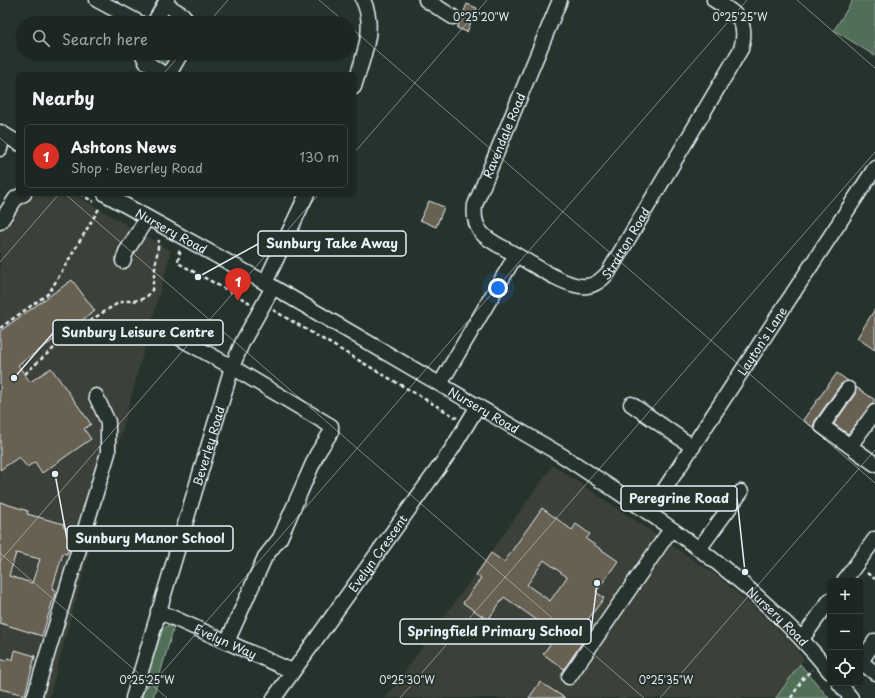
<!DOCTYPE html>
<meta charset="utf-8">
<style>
body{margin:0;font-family:"Playpen Sans",sans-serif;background:#252e2a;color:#f1f3f6}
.controls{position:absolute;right:12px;bottom:12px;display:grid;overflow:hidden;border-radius:6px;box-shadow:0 1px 3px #0004}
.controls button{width:36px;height:36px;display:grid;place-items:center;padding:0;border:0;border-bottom:1px solid #3a4340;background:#1c2622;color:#f1f3f6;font:20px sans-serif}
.you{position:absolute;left:498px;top:288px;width:14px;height:14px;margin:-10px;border:3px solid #fff;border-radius:50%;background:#1a73e8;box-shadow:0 0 0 6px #1a73e833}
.badge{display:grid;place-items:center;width:26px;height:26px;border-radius:50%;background:#d93025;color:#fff;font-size:13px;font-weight:700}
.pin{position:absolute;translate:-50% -33px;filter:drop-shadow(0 1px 2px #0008)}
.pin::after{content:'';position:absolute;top:21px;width:14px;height:12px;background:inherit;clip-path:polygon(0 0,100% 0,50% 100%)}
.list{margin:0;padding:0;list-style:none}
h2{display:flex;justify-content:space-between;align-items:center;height:52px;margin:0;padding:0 16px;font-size:17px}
h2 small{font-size:13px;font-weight:400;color:#a0a5a5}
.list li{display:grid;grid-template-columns:26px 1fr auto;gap:12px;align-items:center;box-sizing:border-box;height:64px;margin:0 8px 8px;padding:0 8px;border:1px solid #3a4340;border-radius:6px}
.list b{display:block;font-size:15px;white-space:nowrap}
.list p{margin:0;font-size:13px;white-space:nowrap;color:#a0a5a5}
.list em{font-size:13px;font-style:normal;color:#a0a5a5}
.icon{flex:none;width:22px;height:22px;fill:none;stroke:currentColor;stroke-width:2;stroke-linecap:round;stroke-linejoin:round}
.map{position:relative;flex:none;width:875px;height:698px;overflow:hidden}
.search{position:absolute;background:#1c2622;box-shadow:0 1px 3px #0004;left:16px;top:16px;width:340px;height:44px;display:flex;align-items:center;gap:10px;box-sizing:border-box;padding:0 14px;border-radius:22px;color:#a0a5a5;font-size:15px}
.panel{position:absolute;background:#1c2622;box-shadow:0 1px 3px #0004;left:16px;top:72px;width:340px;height:124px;border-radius:6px}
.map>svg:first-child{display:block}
.built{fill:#3a4138}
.green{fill:#516e56;stroke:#9cb0a7}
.building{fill:#686151;stroke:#e8f1f8;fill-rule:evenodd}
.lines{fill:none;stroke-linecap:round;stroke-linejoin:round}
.minor-casing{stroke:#e8f1f8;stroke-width:17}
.path{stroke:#e8f1f8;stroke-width:2.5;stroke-dasharray:4 3;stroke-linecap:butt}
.minor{stroke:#26332d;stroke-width:14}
.ticks{fill:none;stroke:#e8f1f8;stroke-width:1;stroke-opacity:0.45}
.labels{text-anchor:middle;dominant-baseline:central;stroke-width:4;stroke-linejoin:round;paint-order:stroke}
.street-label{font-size:12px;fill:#e8f1f8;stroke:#26332d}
.ticks-label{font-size:10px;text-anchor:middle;fill:#e8f1f8;stroke:#26332d;stroke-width:4;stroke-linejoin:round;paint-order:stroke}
.leader{fill:none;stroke:#e8f1f8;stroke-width:1.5}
.callout-dot{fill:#e8f1f8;stroke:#26332d;stroke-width:1.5}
.callout{fill:#26332d;stroke:#e8f1f8;stroke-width:1.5}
.callout-label{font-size:13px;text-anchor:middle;font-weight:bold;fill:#e8f1f8}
</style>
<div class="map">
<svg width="875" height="698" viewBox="0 0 875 698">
<rect width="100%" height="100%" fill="#26332d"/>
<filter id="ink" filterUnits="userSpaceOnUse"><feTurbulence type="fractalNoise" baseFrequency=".025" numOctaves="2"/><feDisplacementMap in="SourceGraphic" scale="8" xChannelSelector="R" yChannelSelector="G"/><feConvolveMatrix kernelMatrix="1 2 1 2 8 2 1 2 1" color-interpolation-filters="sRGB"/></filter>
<g filter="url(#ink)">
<g class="built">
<polygon points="18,184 18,194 73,194 171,251 49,698 0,698 0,213"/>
<polygon points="553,465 716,575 763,615 789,640 804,659 776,698 386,698"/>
</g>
<g class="green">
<polygon points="853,0 875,0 875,56 834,30"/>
<polygon points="145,53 172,53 165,65 161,66"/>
<polygon points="167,626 174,626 153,698 140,698 162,630"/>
<polygon points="800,664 829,698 776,698"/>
</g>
<g class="building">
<polygon points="467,4 477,8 467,32 457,28"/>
<polygon points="429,201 444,207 436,227 420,220"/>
<polygon points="72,280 95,311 18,365 30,382 51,368 91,424 84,429 91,439 42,473 35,462 27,467 19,457 0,470 0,331"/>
<polygon points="875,309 875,350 857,338"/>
<polygon points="837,373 848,381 841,384 815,421 813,427 803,420"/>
<polygon points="856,387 875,400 848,434 834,424 855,394"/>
<path d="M0,502L28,511L27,514L64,524L63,527L74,531L67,554L63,553L52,589L56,590L42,636L0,623ZM16,553L40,559L32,583L9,576Z"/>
<path d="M542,508L572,530L576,524L590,534L586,539L618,561L596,592L604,598L581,629L588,634L564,669L543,654L555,637L539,625L541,623L504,597L488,620L463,603L481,578L476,575L491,553L504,562ZM544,560L567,577L550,601L527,585Z"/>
<polygon points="15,650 35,656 25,695 0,689 0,659 6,661 8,658 13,660"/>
<polygon points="540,682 565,698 529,698"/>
</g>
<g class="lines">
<g class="minor-casing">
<g id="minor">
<polyline points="97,0 140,23"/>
<polyline points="426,0 453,17"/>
<polyline points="165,4 183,15 188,23"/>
<polyline points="154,23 167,0"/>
<polyline points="142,53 146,62 164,74"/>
<polyline points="169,74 181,53"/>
<path d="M354,87C362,59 377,28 363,0"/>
<polyline points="0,132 18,143"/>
<polyline points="0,149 3,134"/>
<path id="s1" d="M105,194L273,287L563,456C659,519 758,582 830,672"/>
<polyline points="0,222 16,198 24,194"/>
<path id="s2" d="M516,255C493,241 471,237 475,205L560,0"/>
<polyline points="123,261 126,252 147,218"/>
<polyline points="265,283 307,194"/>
<polyline points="165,330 232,367 331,426 331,432 317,454 280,538 265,557 227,642"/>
<path id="s3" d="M440,384L516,255C533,264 568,289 587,286C596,285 602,279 608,273L741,49C749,22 737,13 714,0"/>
<polyline points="848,389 822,426 875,464"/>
<polyline points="631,404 693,447"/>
<polyline points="850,446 875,412"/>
<path id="s4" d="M649,513L875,168"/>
<polyline points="699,549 741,492"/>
<polyline points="844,581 875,539"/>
<path id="s5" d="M158,611L292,671"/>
<polyline points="802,639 830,600"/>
<polyline points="861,662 875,673"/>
<polyline points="860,663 875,641"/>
<polyline points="569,677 671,529"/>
<polyline points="839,683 851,698"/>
<polyline points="34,698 108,453 108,422 96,396"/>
<path id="s6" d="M133,698L232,367L243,341L273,287"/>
<path id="s7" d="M274,698L452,449L478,406"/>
</g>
</g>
<g class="path">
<polyline points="80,194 94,202"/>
<polyline points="178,251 180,253 178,261 180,264 250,303"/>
<polyline points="273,310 457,418"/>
<polyline points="0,328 49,293 100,207"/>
<path d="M25,374C52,348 83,324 115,305C129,296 142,307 152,290L159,240"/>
<polyline points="867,573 875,579"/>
<polyline points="791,698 804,677 812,670"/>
</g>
<use href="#minor" class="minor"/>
</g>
</g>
<path class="ticks" d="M319,0L346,23M797,0L875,68M208,23L228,0M349,26L875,483M163,74L182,53M0,138L18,154M354,153L487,0M65,194L644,698M0,262L59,194M0,553L167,698M0,561L319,194M140,698L747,0M400,698L875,152M660,698L875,450"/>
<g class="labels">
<g class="street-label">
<text stroke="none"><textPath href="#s2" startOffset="146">Ravendale Road</textPath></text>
<text stroke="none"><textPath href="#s1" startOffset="76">Nursery Road</textPath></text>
<text stroke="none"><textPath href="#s3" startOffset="288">Stratton Road</textPath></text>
<text stroke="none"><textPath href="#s4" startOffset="206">Layton's Lane</textPath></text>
<text stroke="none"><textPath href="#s1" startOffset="436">Nursery Road</textPath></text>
<text stroke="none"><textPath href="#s6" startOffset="263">Beverley Road</textPath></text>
<text stroke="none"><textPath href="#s7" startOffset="178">Evelyn Crescent</textPath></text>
<text stroke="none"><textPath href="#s1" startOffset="796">Nursery Road</textPath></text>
<text stroke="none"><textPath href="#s5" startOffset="74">Evelyn Way</textPath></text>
</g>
</g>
<g class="ticks-label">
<text x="481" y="21">0°25'20"W</text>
<text x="740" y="21">0°25'25"W</text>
<text x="147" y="684">0°25'25"W</text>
<text x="407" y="684">0°25'30"W</text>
<text x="666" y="684">0°25'35"W</text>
</g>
<path class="leader" d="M198 277L258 244M14 378L53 333M745 572L737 498M55 474L67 539M597 583L591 631"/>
<g class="callout-dot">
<circle cx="198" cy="277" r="4"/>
<circle cx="14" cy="378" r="4"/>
<circle cx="745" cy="572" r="4"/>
<circle cx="55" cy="474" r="4"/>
<circle cx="597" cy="583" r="4"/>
</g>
<g class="callout">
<rect x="258" y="231" width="148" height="25" rx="4"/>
<rect x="53" y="320" width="170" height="25" rx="4"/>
<rect x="621" y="486" width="116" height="25" rx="4"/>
<rect x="67" y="526" width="166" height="25" rx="4"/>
<rect x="400" y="619" width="191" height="25" rx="4"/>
</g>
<g class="callout-label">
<text x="332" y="248">Sunbury Take Away</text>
<text x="138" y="337">Sunbury Leisure Centre</text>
<text x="679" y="503">Peregrine Road</text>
<text x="150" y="543">Sunbury Manor School</text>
<text x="495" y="636">Springfield Primary School</text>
</g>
</svg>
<div class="controls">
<button>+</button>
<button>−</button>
<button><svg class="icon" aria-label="locate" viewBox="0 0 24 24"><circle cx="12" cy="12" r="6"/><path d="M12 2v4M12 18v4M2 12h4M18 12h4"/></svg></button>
</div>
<div class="you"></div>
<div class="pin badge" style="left:238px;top:301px">1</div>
<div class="search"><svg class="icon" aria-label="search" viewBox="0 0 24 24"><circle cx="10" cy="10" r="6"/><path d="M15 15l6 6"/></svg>Search here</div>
<section class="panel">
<h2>Nearby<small></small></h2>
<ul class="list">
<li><span class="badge">1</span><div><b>Ashtons News</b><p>Shop · Beverley Road</p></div><em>130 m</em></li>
</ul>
</section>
</div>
